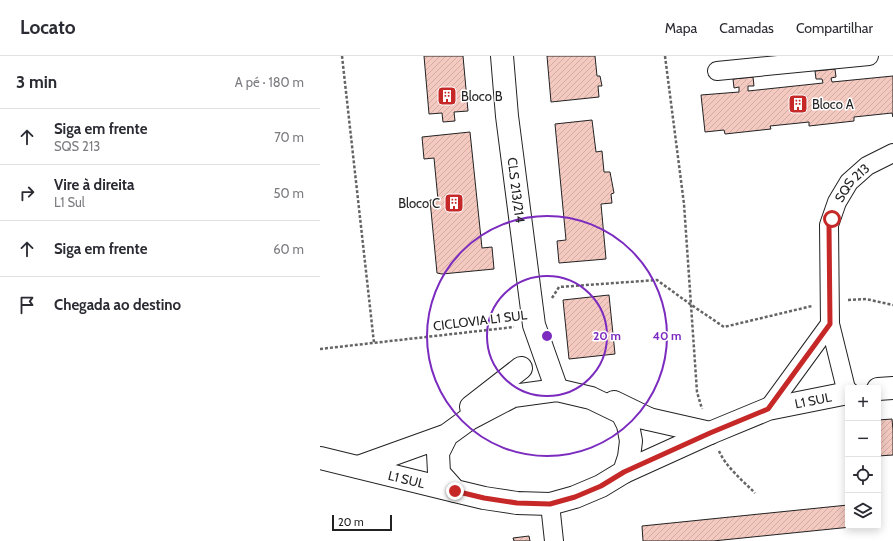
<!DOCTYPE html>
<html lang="pt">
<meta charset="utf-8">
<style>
body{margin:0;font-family:Cabin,sans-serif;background:#f2f2f3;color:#2b2b33}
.controls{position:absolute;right:12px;bottom:12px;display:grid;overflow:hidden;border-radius:4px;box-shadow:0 2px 10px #0003}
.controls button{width:36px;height:36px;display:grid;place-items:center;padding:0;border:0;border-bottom:1px solid #e1e1e2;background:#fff;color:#2b2b33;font:20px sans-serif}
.scale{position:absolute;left:12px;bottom:10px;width:60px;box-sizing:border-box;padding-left:4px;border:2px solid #222;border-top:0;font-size:11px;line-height:14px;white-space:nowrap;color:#222;-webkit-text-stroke:3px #fff;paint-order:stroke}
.stop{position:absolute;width:12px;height:12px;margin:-9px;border:3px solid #c62828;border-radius:50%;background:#fff}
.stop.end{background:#c62828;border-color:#fff;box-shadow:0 1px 4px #0008}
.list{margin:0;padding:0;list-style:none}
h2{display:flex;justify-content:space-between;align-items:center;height:52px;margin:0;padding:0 16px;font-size:17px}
h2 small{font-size:13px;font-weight:400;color:#7c7c81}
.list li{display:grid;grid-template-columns:26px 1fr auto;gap:12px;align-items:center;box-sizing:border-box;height:56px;padding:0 16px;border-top:1px solid #e1e1e2}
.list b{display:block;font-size:15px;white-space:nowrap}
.list p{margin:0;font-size:13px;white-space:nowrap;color:#7c7c81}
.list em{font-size:13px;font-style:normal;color:#7c7c81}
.icon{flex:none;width:22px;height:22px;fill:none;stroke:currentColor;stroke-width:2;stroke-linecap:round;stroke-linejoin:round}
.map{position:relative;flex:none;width:573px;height:485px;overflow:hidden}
header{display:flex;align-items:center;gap:24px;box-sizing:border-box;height:56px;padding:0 20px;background:#fff;border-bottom:1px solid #e1e1e2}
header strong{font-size:19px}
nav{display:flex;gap:22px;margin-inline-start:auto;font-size:14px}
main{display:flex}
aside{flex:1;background:#fff}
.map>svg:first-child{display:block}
.building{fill:url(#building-hatch);stroke:#222}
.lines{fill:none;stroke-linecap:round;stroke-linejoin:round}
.street-casing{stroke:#222;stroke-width:20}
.secondary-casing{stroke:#222;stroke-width:24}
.path{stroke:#646464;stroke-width:2.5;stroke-dasharray:3 2;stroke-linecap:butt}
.street{stroke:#fff;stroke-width:18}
.secondary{stroke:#fff;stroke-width:22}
.route{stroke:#c62828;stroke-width:5}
.ring{fill:none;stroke:#7b2cbf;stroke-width:2}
.labels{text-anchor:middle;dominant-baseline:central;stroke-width:3;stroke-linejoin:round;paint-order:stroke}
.poi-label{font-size:13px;fill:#222;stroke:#fff;text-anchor:start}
.street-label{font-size:13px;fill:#222;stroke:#fff}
.centre{fill:#7b2cbf;stroke:#fff;stroke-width:2}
.ring-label{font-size:12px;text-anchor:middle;font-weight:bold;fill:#7b2cbf;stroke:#fff;stroke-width:3;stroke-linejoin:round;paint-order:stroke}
</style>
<header>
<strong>Locato</strong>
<nav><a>Mapa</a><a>Camadas</a><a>Compartilhar</a></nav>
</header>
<main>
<aside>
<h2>3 min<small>A pé · 180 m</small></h2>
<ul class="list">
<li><svg class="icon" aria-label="ahead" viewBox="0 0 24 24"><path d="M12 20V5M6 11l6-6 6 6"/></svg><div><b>Siga em frente</b><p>SQS 213</p></div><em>70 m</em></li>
<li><svg class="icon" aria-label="right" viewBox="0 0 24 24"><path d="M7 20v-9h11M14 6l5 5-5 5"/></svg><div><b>Vire à direita</b><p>L1 Sul</p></div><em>50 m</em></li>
<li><svg class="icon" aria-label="ahead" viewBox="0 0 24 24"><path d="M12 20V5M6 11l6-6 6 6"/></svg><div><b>Siga em frente</b></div><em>60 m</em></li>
<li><svg class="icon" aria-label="arrive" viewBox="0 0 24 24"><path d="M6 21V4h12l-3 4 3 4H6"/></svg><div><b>Chegada ao destino</b></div></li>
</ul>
</aside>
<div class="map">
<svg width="573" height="485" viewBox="0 0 573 485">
<defs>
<pattern id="building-hatch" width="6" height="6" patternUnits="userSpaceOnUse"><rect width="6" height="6" fill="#f3c9c0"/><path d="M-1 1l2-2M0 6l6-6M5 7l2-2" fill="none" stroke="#d0aca5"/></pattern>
</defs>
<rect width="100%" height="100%" fill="#fff"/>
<g class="building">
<polygon points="104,0 143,0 148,55 134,56 135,65 123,66 122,57 109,58"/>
<polygon points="227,0 275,0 277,20 280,20 282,30 278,30 279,41 231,46"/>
<polygon points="515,13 516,21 511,22 512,26 573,20 573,61 572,57 534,61 534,65 489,70 489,66 450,70 451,73 405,78 404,74 385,76 381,39 419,36 419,31 414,32 413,23 433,21 434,30 428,30 428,35 503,27 502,23 496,23 495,15"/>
<polygon points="272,64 276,96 282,95 284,116 290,116 294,137 291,138 292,147 281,148 286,203 239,207 237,185 246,184 235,68"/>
<polygon points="150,76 162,192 172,191 174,213 122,218 117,217 110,144 118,144 114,102 104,103 102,81"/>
<polygon points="289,239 295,298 249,303 243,244"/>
<polygon points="572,363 573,374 573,399 558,400 558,364"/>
<polygon points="528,449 528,470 541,470 393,485 323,485 322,470"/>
<polygon points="209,480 210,485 194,485 193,482"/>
</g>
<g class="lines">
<g class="street-casing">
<g id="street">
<polyline points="397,15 549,0"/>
<path id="s1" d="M527,337L510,268L509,169L517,146L529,126L547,110L573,97"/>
<polyline points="448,353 510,268"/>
<polyline points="230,448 234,485"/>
</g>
</g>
<g class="secondary-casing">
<g id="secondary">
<path id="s2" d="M182,0L187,60L214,269L237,334"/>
<polyline points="558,333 573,332"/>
<polyline points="294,346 329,363"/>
<polyline points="151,351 201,312"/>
<polyline points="315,360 390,377"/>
<path id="s3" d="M0,402L135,435"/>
<polyline points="38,411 127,379 149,363 193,340 237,334 271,342 302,357 308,369 311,385 309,401 304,416 281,430 255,441 230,448 197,447 164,442 135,435 119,417 118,397 127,379"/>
<path id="s4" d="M304,416L390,377L448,353L528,337"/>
</g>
</g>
<g class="path">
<polyline points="22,0 54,287"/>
<polyline points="345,0 364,148 377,336 382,353"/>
<polyline points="232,242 239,231 337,224 370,248 404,271 492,250"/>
<polyline points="528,244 546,243 573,249"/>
<polyline points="0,293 194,271"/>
<path d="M399,395C406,411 422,424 435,437"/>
</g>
<use href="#street" class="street"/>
<use href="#secondary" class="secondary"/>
</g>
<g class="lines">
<polyline class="route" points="135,435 164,442 197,447 230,448 255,441 281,430 304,416 390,377 448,353 510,268 509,169 512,163"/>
</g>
<g class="ring">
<circle cx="227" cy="280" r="60"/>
<circle cx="227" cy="280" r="120"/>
</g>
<defs>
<g id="building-square" transform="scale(1)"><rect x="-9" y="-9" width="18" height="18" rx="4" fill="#c62828" stroke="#fff"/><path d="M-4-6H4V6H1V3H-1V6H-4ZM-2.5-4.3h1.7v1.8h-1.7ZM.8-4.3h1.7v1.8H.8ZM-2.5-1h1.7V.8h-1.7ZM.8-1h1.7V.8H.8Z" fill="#fff"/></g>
</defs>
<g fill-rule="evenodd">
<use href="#building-square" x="127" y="40"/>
<use href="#building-square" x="478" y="48"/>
<use href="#building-square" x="134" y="147"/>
</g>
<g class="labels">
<g class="poi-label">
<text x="141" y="40">Bloco B</text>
<text x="492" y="48">Bloco A</text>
<text x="120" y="147" text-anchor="end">Bloco C</text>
</g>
<g class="street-label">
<text stroke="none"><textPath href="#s1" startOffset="219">SQS 213</textPath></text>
<text stroke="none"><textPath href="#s2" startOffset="135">CLS 213/214</textPath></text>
<text transform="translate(160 264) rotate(-7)">CICLOVIA L1 SUL</text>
<text stroke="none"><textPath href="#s4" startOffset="203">L1 SUL</textPath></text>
<text stroke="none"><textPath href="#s3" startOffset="89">L1 SUL</textPath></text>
</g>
</g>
<circle cx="227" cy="280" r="6" class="centre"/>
<g class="ring-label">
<text x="287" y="284">20 m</text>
<text x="347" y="284">40 m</text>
</g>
</svg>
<div class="controls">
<button>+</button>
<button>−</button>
<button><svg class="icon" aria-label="locate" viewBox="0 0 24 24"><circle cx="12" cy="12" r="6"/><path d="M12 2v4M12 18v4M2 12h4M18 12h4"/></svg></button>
<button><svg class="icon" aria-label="layers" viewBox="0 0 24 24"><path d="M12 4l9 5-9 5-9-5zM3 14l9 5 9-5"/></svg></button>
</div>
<div class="scale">20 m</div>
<div class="stop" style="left:512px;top:163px"></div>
<div class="stop end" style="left:135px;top:435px"></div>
</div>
</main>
